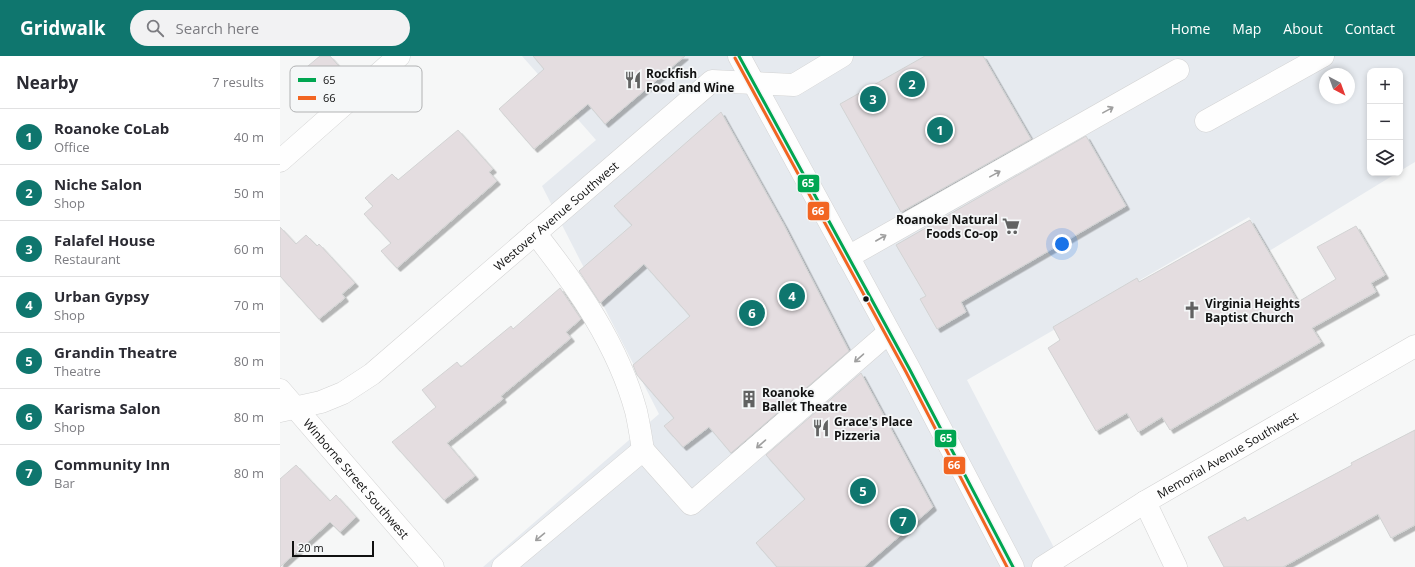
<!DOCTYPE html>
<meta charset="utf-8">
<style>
body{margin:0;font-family:"Open Sans",sans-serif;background:#f2f2f3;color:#2b2b33}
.controls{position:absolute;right:12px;top:12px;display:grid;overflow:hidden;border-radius:8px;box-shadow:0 2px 6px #0003}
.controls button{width:36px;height:36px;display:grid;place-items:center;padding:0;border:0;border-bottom:1px solid #e1e1e2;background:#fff;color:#2b2b33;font:20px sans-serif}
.compass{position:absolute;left:1039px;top:12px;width:36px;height:36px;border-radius:50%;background:#fff;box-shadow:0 2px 6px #0003;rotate:139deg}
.scale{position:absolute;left:12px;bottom:10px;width:82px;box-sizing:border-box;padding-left:4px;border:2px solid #111;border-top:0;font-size:11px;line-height:14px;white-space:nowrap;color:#111;-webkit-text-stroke:3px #f5f7f8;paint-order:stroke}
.you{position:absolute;left:782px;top:188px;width:14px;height:14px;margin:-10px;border:3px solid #fff;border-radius:50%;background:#1a73e8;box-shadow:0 0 0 6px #1a73e833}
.badge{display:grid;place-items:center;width:26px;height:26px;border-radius:50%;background:#0f766e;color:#fff;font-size:13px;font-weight:700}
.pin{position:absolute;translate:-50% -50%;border:2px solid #fff;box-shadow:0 1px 4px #0006}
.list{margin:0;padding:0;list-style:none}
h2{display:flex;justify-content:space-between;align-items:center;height:52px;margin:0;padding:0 16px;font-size:17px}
h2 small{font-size:13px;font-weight:400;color:#7c7c81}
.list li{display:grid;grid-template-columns:26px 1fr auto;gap:12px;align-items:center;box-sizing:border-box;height:56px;padding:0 16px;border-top:1px solid #e1e1e2}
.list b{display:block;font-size:15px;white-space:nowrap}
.list p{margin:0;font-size:13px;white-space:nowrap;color:#7c7c81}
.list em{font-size:13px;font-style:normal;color:#7c7c81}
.icon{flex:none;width:22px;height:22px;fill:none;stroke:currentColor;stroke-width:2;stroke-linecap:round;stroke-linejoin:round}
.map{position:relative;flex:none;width:1135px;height:511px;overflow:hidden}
header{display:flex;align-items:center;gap:24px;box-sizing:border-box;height:56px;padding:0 20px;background:#0f766e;color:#fff}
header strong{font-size:19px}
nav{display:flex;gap:22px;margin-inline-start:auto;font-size:14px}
.search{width:280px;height:36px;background:#f2f2f3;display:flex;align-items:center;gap:10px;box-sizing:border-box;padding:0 14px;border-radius:22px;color:#7c7c81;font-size:15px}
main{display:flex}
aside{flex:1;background:#fff}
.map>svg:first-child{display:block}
.built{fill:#e6eaef;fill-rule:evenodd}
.building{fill:#e4dde0;stroke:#d2d3d3;filter:url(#shadow)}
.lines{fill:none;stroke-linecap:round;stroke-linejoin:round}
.minor-casing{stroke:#d3d3d3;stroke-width:23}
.major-casing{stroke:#d3d3d3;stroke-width:23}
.minor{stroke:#fefefe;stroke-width:22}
.major{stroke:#fefefe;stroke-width:22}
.bus-1-casing{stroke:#f5f7f8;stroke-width:6}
.bus-2-casing{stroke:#f5f7f8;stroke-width:6}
.bus-1{stroke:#00a651;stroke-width:3}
.bus-2{stroke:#f26522;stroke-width:3}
.oneway{stroke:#9f9f9f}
.bus-dot{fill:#111;stroke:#f5f7f8;stroke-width:1.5}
.labels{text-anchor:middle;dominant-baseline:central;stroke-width:3.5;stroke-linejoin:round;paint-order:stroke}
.poi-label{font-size:12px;font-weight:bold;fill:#111;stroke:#f5f7f8;text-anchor:start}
.street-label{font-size:12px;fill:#111;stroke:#f5f7f8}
.key{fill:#f5f7f8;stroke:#b1b2b3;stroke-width:1}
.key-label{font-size:11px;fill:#111}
.line-badge{stroke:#f5f7f8;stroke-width:1.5}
.badge-label{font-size:11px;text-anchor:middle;font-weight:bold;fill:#fff}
</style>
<header>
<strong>Gridwalk</strong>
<div class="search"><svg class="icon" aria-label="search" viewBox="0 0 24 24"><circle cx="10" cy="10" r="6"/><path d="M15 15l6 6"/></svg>Search here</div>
<nav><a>Home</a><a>Map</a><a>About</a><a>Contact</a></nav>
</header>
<main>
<aside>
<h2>Nearby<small>7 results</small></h2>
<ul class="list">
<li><span class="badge">1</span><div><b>Roanoke CoLab</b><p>Office</p></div><em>40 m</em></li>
<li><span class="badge">2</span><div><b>Niche Salon</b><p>Shop</p></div><em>50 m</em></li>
<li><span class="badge">3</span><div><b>Falafel House</b><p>Restaurant</p></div><em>60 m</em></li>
<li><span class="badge">4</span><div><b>Urban Gypsy</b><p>Shop</p></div><em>70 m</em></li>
<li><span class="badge">5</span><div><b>Grandin Theatre</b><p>Theatre</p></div><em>80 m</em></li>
<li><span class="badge">6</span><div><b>Karisma Salon</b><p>Shop</p></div><em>80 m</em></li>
<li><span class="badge">7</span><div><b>Community Inn</b><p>Bar</p></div><em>80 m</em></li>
</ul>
</aside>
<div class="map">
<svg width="1135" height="511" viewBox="0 0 1135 511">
<defs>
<filter id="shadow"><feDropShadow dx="3.5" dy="3.5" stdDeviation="0" flood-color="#0004"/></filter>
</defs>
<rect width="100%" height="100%" fill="#f6f7f7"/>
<path class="built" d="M242,0H1135V106L1120,115V15H1090V117H1117L989,195L969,161L687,324L784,511H203L379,358L262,130L316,84ZM1045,18H1069V42H1045Z"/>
<g class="building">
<polygon points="40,0 50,0 71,24 48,43 22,15"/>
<polygon points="253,0 405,0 325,68 308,48 254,93 219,53 264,13"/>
<polygon points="645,0 703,0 751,83 621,156 560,48"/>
<polygon points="441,56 504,169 569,295 451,397 429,371 403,391 384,370 394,362 357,319 353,309 410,260 364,208 320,247 299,215 352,169 334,150"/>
<polygon points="178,74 213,113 209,116 217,125 117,212 101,195 111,187 84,158 93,150 85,142 112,118 118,124"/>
<polygon points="806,80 846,150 681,246 686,256 657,273 640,243 646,240 616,189"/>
<polygon points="970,164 1018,246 1056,223 1037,191 1076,170 1105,219 1091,227 1096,236 1032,272 1041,286 890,374 882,361 858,376 847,357 816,375 768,292 780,284 773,271 857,222 859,226"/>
<polygon points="0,171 16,188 26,179 37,190 39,188 75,227 62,238 65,242 39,263 0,220"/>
<polygon points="280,232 301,263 286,276 291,282 221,340 223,343 167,387 195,420 164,444 112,386 156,351 142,334 177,306 181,311 231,270 233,273"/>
<polygon points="581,317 653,451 584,511 497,511 476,487 525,443 486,399"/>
<polygon points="1135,374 1135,469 1111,482 1098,458 1003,511 944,511 928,481 965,461 967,465 1072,409 1071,407"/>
<polygon points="16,409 50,445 56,439 76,461 60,476 50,466 0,511 0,423"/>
</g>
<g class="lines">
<g class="minor-casing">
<g id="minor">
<polyline points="926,65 1043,0"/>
<polyline points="0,105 119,0"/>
<polyline points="568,201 898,14"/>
<path id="s1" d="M0,334L153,511"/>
<path id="s2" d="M0,355L41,346L63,337L92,318L432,25L514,29L562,0"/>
<polyline points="363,394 411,448 608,277"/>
<polyline points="865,446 896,511"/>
<path d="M223,511L363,394C361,381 359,368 356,355C338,289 297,230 255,177"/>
<path id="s3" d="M763,511L865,446L1135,290"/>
</g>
</g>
<g class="major-casing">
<polyline id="major" points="459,0 630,314 733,511"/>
</g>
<use href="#minor" class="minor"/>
<use href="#major" class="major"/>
<g class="bus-1-casing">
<polyline id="bus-1" points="459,0 630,314 733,511"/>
</g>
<g class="bus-2-casing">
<polyline id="bus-2" points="455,2 626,316 727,511"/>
</g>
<use href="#bus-1" class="bus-1"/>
<use href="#bus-2" class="bus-2"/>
</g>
<defs><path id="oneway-shaft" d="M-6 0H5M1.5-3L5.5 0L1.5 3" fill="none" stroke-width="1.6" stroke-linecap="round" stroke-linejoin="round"/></defs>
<g class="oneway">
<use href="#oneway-shaft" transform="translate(828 54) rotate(-29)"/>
<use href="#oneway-shaft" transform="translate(715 118) rotate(-29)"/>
<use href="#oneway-shaft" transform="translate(601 182) rotate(-30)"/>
<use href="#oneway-shaft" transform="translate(579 302) rotate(139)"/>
<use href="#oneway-shaft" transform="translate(481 388) rotate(139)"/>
<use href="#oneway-shaft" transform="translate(260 481) rotate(140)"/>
</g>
<defs>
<g id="restaurant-bare" transform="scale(1.38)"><path d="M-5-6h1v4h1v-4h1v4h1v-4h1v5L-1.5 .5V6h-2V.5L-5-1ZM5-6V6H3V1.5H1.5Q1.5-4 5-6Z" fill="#616262" stroke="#f5f7f8" stroke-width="2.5" paint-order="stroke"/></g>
<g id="supermarket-bare" transform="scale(1.38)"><path d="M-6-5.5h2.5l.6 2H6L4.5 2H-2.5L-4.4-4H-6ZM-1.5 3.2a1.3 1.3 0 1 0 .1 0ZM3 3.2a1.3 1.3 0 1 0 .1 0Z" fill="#616262" stroke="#f5f7f8" stroke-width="2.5" paint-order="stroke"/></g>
<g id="church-bare" transform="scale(1.38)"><path d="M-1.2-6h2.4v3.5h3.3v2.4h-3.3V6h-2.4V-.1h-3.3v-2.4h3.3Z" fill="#616262" stroke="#f5f7f8" stroke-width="2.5" paint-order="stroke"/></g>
<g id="building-bare" transform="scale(1.38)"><path d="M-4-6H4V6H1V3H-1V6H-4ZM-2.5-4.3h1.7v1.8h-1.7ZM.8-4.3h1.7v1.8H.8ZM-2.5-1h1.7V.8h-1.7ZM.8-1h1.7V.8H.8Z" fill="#616262" stroke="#f5f7f8" stroke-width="2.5" paint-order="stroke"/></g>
</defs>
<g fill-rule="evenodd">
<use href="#restaurant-bare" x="353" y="24"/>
<use href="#supermarket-bare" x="731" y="170"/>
<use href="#church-bare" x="912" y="254"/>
<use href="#building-bare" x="469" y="343"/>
<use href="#restaurant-bare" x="541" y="372"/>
</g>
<circle class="bus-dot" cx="586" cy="243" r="3.5"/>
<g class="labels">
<g class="poi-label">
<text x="366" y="17">Rockfish<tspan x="366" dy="14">Food and Wine</tspan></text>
<text x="718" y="163" text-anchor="end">Roanoke Natural<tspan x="718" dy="14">Foods Co-op</tspan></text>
<text x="925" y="247">Virginia Heights<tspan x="925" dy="14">Baptist Church</tspan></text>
<text x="482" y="336">Roanoke<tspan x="482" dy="14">Ballet Theatre</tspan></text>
<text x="554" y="365">Grace's Place<tspan x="554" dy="14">Pizzeria</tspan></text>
</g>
<g class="street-label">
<text stroke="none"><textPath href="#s2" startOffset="343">Westover Avenue Southwest</textPath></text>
<text stroke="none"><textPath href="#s3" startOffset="216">Memorial Avenue Southwest</textPath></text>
<text stroke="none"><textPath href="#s1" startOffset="117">Winborne Street Southwest</textPath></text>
</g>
</g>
<rect x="10" y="10" width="132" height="46" rx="6" class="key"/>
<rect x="18" y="22" width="18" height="4" fill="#00a651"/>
<rect x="18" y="40" width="18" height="4" fill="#f26522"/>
<g class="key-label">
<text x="43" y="28">65</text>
<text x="43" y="46">66</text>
</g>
<g class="line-badge">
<rect x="517" y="118" width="23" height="19" rx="4" fill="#00a651"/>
<rect x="527" y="145" width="23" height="20" rx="4" fill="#f26522"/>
<rect x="654" y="373" width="23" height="19" rx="4" fill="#00a651"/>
<rect x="663" y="400" width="23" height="19" rx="4" fill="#f26522"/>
</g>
<g class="badge-label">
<text x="528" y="131">65</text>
<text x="538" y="159">66</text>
<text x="666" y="386">65</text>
<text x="674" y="413">66</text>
</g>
</svg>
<div class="controls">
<button>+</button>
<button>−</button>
<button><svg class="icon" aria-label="layers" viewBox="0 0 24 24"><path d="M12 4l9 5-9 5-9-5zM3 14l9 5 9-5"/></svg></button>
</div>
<svg class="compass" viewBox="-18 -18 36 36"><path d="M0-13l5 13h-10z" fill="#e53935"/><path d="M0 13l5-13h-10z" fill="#7c7c81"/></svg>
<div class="scale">20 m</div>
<div class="you"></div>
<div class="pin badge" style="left:660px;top:74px">1</div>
<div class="pin badge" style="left:632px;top:28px">2</div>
<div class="pin badge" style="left:593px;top:43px">3</div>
<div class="pin badge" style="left:512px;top:240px">4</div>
<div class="pin badge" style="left:583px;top:435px">5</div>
<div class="pin badge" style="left:472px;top:257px">6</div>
<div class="pin badge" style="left:623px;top:465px">7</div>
</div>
</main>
